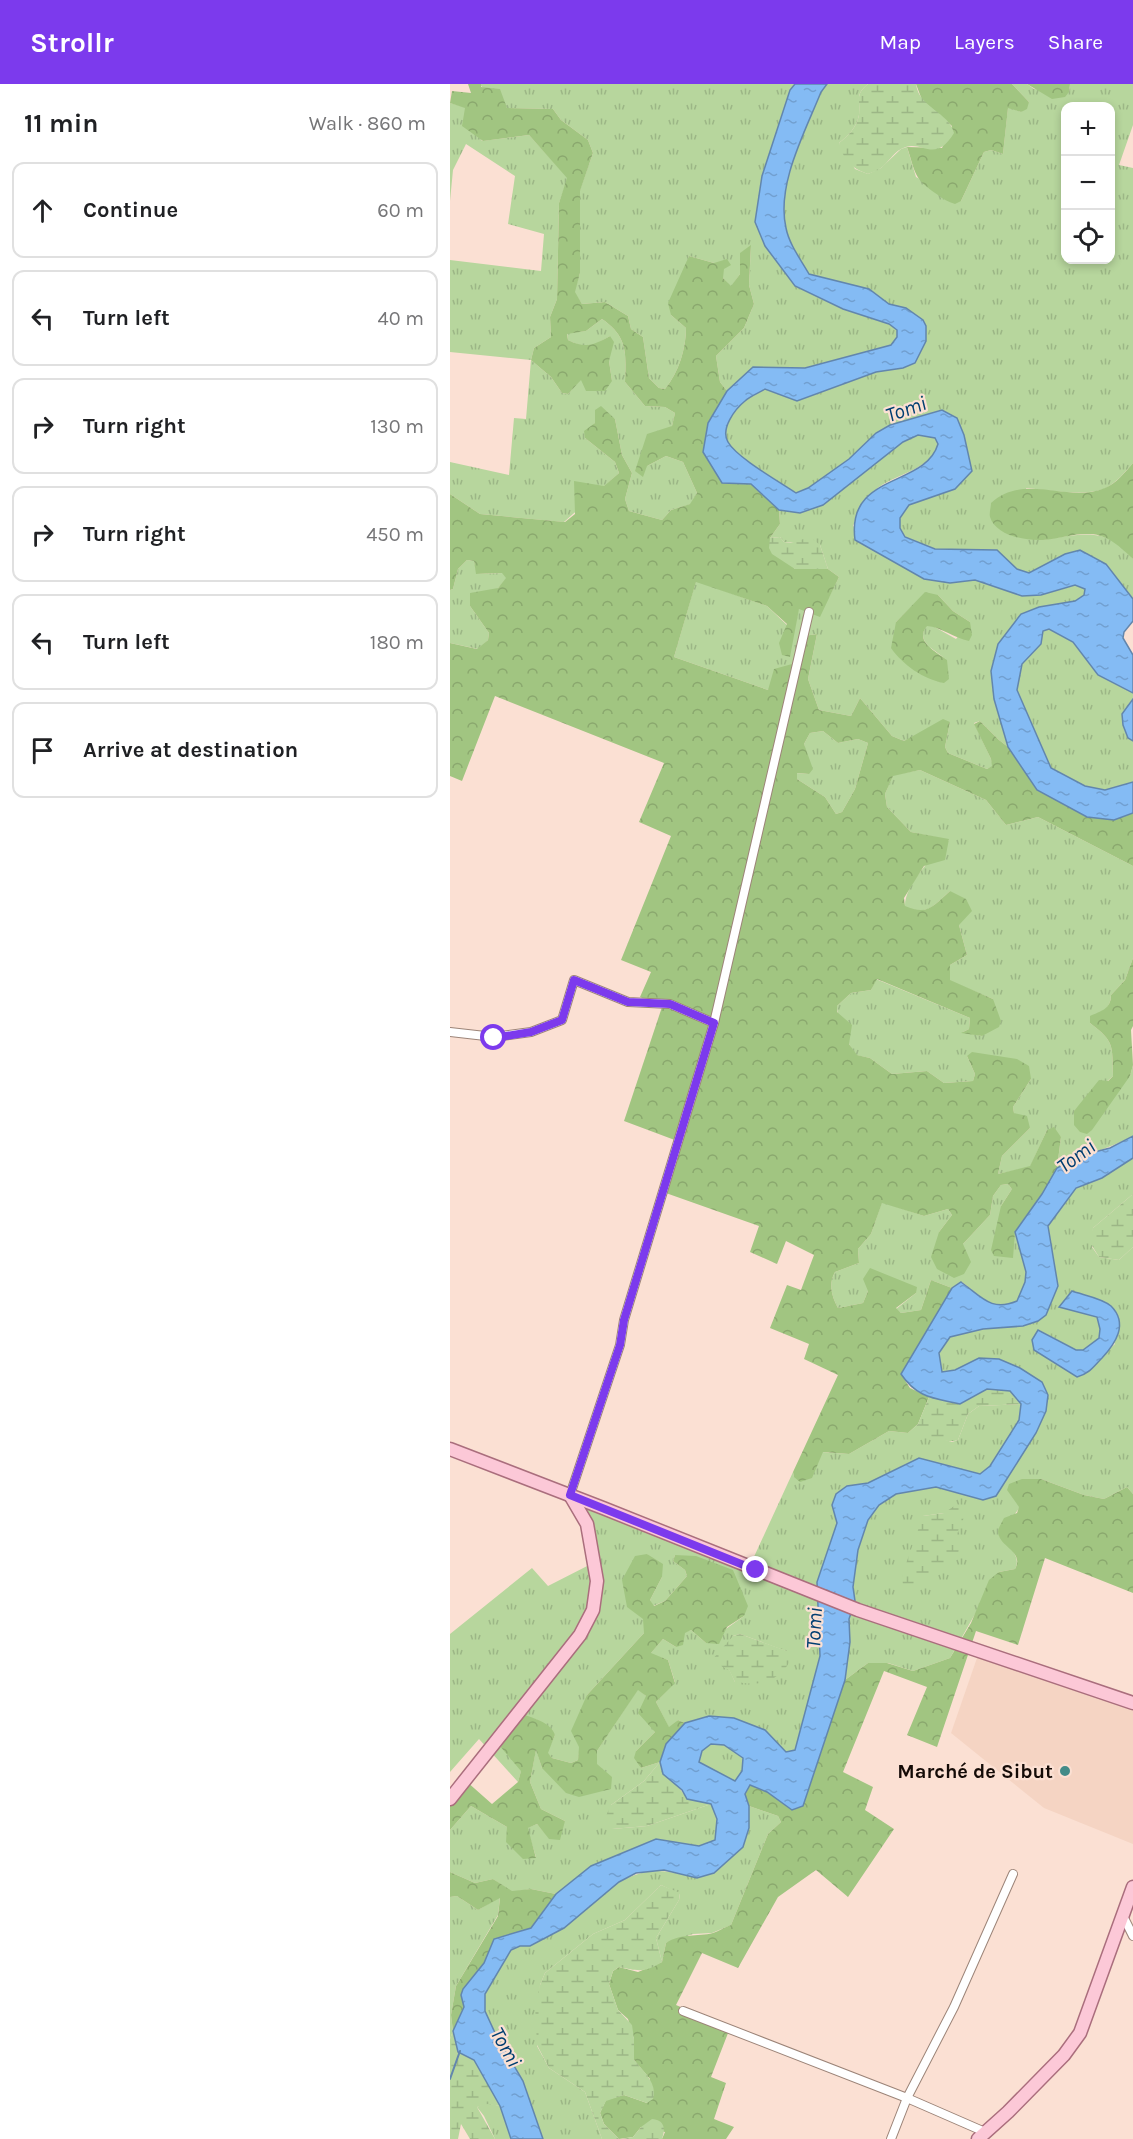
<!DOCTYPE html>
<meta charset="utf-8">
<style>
body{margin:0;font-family:Karla,sans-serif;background:#f2f2f2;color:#202124}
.controls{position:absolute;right:18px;top:18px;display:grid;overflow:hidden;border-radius:12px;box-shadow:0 3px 9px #0003}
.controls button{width:54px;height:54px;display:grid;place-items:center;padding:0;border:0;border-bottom:2px solid #e0e0e0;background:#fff;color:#202124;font:30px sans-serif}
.stop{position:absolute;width:18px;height:18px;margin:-14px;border:4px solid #7c3aed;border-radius:50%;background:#fff}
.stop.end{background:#7c3aed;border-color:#fff;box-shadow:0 2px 6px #0008}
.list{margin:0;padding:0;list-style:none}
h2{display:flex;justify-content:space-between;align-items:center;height:78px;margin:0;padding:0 24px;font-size:26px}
h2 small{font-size:20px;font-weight:400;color:#757577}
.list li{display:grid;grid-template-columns:39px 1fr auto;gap:18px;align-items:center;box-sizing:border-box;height:96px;margin:0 12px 12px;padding:0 12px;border:2px solid #e0e0e0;border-radius:12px}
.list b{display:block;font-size:22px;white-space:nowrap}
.list em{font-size:20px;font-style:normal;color:#757577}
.icon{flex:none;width:33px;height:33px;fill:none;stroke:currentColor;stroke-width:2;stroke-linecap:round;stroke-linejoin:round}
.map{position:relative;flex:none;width:683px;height:2055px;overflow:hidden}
header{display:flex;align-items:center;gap:36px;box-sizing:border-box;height:84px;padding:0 30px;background:#7c3aed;color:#fff}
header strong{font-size:28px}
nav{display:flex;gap:33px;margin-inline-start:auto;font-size:21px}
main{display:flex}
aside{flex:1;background:#fff}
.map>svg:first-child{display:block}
.built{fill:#f5d4c3}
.grass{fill:url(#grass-tufts);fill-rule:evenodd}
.forest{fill:url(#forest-crowns);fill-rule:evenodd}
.wetland{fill:url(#wetland-marsh)}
.water{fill:url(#water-ripples);stroke:#6286ad;stroke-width:1.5;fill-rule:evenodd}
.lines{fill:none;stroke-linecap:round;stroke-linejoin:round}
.stream{stroke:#6286ad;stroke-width:2}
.street-casing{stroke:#9c8478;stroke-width:10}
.primary-casing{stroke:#aa6e7d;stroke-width:15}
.street{stroke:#fff;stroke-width:8}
.primary{stroke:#fcc8d7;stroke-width:12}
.route{stroke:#7c3aed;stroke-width:8}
.poi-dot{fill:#438b88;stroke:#fbe0d3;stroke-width:2}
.labels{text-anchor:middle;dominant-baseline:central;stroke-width:4.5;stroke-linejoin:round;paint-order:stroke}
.poi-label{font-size:20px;font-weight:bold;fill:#140b07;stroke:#fbe0d3;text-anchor:end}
.water-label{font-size:21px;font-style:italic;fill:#003e71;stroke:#fbe0d3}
</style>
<header>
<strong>Strollr</strong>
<nav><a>Map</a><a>Layers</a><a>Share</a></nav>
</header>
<main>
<aside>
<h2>11 min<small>Walk · 860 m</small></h2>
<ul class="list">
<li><svg class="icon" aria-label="ahead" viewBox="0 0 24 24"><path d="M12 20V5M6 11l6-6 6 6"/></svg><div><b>Continue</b></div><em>60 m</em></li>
<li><svg class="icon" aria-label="left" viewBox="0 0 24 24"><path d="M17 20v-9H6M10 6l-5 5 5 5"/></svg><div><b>Turn left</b></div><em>40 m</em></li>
<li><svg class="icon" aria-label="right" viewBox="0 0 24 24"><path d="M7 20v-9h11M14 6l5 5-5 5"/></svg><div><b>Turn right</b></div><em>130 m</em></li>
<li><svg class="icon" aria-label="right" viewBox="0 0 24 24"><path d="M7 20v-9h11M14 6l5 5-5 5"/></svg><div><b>Turn right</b></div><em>450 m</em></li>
<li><svg class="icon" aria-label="left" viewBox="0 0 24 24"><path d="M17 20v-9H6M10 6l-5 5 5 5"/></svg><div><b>Turn left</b></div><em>180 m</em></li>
<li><svg class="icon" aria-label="arrive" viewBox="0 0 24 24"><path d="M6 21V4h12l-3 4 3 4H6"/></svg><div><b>Arrive at destination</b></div></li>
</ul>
</aside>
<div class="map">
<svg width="683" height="2055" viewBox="0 0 683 2055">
<defs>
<pattern id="grass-tufts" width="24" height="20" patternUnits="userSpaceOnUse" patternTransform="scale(1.5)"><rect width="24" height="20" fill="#b7d69d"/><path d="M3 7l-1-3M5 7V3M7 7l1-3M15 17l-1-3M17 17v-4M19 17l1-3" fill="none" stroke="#9cb686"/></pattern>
<pattern id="forest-crowns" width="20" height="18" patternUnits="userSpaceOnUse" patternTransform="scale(1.5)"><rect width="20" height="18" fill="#a1c581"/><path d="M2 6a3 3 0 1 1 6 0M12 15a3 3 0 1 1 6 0" fill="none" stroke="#8aa86e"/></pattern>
<pattern id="wetland-marsh" width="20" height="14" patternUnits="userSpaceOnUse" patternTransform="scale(1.5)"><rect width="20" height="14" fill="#b7d69d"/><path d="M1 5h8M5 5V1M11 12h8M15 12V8" fill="none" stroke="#9cb686"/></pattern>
<pattern id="water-ripples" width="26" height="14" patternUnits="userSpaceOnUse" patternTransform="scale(1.5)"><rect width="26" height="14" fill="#84bbf4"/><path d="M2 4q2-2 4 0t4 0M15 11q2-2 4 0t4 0" fill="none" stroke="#719fd0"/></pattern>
</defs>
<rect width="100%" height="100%" fill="#fbe0d3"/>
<polygon class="built" points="528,1571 683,1624 683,1760 594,1724 501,1649"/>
<g class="grass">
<path d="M31,0H345L340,6L312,92L305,138L315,162L345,202L393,225L439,240L447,246V253L441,261L355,284L303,283L277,307L270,298L266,272L294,244L304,220L299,201L301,162L291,169L290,190L281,203L273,194V185L264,179L239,172L221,231L236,244C236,264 229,288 215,305L209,304L199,294L193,253L181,245L178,232L155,218L132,220L124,208L130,189V106L143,69L138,56L111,36L103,25L57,24L31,2Z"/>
<path d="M377,0H418C404,11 411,16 409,31C407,43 398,52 389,59L405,85L418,90L431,84L451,65L457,63L466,93L511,117L534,68L541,66L553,70L558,23L571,28L579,18L562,0H577L584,5L619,8L620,0H683V41L669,81L683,84V379C676,387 666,399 656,404C635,413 599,406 576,404L591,456C615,453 644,444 666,458C672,463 678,470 683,475V515L656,480L615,470L579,489L567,485L547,466L485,465L455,453L450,444V434L459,421L505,405L492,326L440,341L426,349L399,375L358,404L346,409C329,397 287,374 277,358C270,345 285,325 295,317C301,312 309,309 315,305L347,317L426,288L453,284L456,224L439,221L419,205L359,190C351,176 339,160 336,144C326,101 355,48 371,8ZM616,22H660V176H616Z"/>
<path d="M0,19L15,23L32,57L79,51L118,94L109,119L107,215L100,233L101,253L84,264L81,276L101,293L112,309L118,310L131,295L162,297L159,277L160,252C143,262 137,266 118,256L117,249L136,247L152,235C178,253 176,269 175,298L195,322L215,323L225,329L222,342L197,382L216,372L233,378L247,409L241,420L221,426L212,436L179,427L175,415L182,389L172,371L165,335L145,326V339L135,354L165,378L169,389L114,438L30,430L0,410V378L59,391L64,334L76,335L81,276L0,268V176L91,187L94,150L58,140L65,92L16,60L3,86L0,117Z"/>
<path d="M468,351L485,354L488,360C480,386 449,389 429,403C415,413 409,426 403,442L500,499L525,496L572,512L591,511L626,501L635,505L634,511L625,517L589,523L541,587L544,615L558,663L549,656L530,637L524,639L541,675L543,682L537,685L498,669L495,663L500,638L454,657L442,652L410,614L401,632L369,626L358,595L367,550L354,552L342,580L318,606L224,573L246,497L317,522L337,541L349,525L379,513L389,493L378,485L370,461L334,458L330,453L320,454L330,440L329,426L351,429L453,358ZM488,511L503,527L520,538L506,555L483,542L477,541C464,557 486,568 497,576L446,538L460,524Z"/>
<polygon points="17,476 24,477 27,490 53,489 57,494 48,504 20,522 39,549 38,556 28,565 0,559 0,506 3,505 8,485"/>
<path d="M599,545L623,558L648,591L683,609V615L672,630C673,640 674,652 683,657V698L655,706L635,702L601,684L567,606L572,580L591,560L593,547Z"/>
<polygon points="373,647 388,659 408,655 418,659 405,705 392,728 386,730 375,713 347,695 346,689 359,690 354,660 360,649"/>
<path d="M470,686L536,716L556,741L588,733L683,782V874L675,896L661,911C661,925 649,931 640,939C665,958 662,961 663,992L624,1027L680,992L683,981V1052C658,1065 632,1071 607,1084L611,1053L597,1046L580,1083L548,1090L552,1072L580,1044L564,1029L563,1023L581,995L517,972L525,990L523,997L494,999L477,987L442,990L420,974L406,971C397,958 387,938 387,922L401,909L421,906L426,895L520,934L519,945L513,948L532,952L543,915L500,897V881L517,871L500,807C483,822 478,832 455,823C454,800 484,772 499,756L461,748L437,723L435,710L443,691Z"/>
<path d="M683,1074V1110L643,1144L642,1163L649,1173L669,1176L683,1163V1410L677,1403L654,1415L634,1411L591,1395L558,1406L570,1423L549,1452C558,1462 572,1472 565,1485L549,1488L500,1574L463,1587L438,1579H418L395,1596L400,1558L399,1535L405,1517L403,1503L408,1466L418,1436L429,1421L446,1410L486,1403L533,1416L596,1327L529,1274L505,1286L492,1288L489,1270L500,1253L533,1245L573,1242L608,1202L598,1142L626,1104L652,1094ZM647,1233L665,1260L627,1293L589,1246L626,1266H633L649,1254L650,1245ZM494,1429L505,1455L473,1432Z"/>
<path d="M558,1100L562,1105L551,1122C561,1139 581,1179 575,1199C573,1205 570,1211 567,1217C541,1228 532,1213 512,1198L502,1204L481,1196L471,1226L451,1229L446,1225L466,1209L418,1207L413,1219L388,1224C382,1213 378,1200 385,1188L409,1179L408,1165L421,1150L432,1118L474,1132L498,1125L502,1131L489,1148L513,1160L540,1131L543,1112L551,1101Z"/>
<path d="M571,1320L569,1336L540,1382L530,1390L469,1374L418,1399L397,1402L382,1421L387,1439L367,1498L370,1572L345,1666L336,1669L315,1646L259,1632L235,1639L228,1636L219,1644L206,1618L225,1598L218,1576L200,1570L213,1555L226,1563L235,1548L241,1546L256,1559L294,1532L225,1471L223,1477L235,1486L237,1492L215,1517L203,1522L200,1516L212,1493L197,1470L194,1549L137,1611L128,1676L121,1679L102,1674L97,1669L105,1651L86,1635L68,1698L29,1655L0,1688V1550L82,1484L98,1502L147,1477L136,1421L297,1488L343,1388L344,1393L372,1368L399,1370L439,1347L458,1349L469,1348L502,1358L508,1356L518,1330L529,1322ZM290,1550L336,1567L285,1598L279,1585L283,1552Z"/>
<polygon points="188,1605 196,1612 205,1648 186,1667 191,1684 210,1678 194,1697 161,1721 162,1745 197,1742 261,1720 267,1735 265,1756 249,1762 206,1755 141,1782 106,1810 81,1805 62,1808 43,1795 25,1799 0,1788 0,1746 21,1722 57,1743 73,1774 86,1773 77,1744 87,1740 99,1754 115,1737 91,1725 80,1698 86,1665 92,1684 147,1680 147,1667"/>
<polygon points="261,1660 274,1661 293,1674 292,1687 285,1697 249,1678 252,1667"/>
<path d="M299,1722L328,1732L331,1738L318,1750L281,1841L262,1849L243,1850L216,1859L212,1878L206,1854L229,1816L230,1810L211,1801L175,1836L143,1850L95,1889L90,1901L87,1962L99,1984L135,2008L152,2055H93L73,1997L46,1951L35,1927V1910L61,1866L70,1862H80L169,1798C200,1782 215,1786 247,1794L299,1744Z"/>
<polygon points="7,1812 28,1826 50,1813 48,1831 6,1902 1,1931 3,1947 0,1955 0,1813"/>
<polygon points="36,2019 50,2022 61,2055 45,2055 34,2032 27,2023"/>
</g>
<g class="forest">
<path d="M18,0H31V3L50,5L57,24L103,25L111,36L138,56L143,69L130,107V189L125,208L132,220L155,218L178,232L181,245L193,253L199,294L209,304L215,305C229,288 236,264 236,244L221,231L218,219L239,172L264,179L277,175L281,181L274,185L273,194L281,202L290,190V169L301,161L299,201L304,220L294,244L266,272L270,298L277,307L258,339L272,399L301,400L329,426L330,440L320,454L345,485H378L389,493L370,533L349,525L340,573L332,571L329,559L337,540L317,522L246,498L224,573L318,606L324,585L342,580L354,552L367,550L358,595L369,626L401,632L410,614L442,652L454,657L493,635L500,638L495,663L498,669L537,685L542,682L541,675L524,640L530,637L549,656L558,663L587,706L664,736L683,729V782L588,733L556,741L536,716L470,686L443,692L435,710L437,723L461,748L499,755L495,776L474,782L454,814L455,822C478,832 483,822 500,807L516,815L522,827L509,841L517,871L500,881V896L543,915L551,937L549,943L532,952L511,949L519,945L520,934L427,895L421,906L401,909L387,922V928L402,941L399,960L407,971L420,974L442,990L477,987L494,999L523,997L525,990L517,972L522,968L567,975L579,982L581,995L563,1023L564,1029L577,1032L580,1044L552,1072L548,1090L580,1082L597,1046L604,1043L611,1053L607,1084L592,1110L565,1148L563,1174L544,1172L541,1166L551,1122L562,1105L558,1100L551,1101L543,1112L540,1131L513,1160L521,1178L514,1190L504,1194L487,1185L481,1173L489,1148L502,1131L498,1125L474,1132L432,1119L421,1150L408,1165L409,1179L385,1188C378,1200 382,1213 388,1224L413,1219L418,1207L413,1195L420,1184L467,1203L466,1209L446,1224L451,1229L471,1226L481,1196L502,1204L451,1290L460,1304L479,1313L468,1340L458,1349L439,1347L399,1370L373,1368L362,1394L350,1398L344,1393L343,1388L388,1291L354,1275L359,1260L320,1244L337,1201L351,1206L364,1171L336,1157L327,1180L300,1168L309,1142L213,1108L230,1058L174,1037L212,923L190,913L201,888L171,876L221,752L189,738L214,679L45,612L12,697L0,692V559L27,565L38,556L39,549L20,522V509L48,504L56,494L52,489L26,490L24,477L17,476L8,485L3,505L0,506V410L30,430L115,438L125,430L124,397L154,402L169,389L165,378L135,354L134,347L145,339V326L151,322L165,335L172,371L182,389L175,415L179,427L212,436L221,426L240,420L247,409L233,378L216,372L197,382L193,393L185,387L197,350L222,342L225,329L215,323L195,322L175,298C176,269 178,253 152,235L136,247L117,250L118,256C135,265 144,261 160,252L164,258L159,277L162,297L155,307H136L131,296L118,310L112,309L101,293L81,276L84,264L101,253L100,233L107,215L109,119L117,94L79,51L33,57L12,42L15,24L0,19L2,7L21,9ZM373,647L388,659L408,655L418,659L405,705L392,728L386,730L375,713L347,695V689L359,690L363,685L354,660L360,649Z"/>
<path d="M466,0H562L579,18L577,25L571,28L558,24L553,70L541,66L534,68L511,117L505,120C498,118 493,115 488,111C463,94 466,90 457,63L492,64L502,42L472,16Z"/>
<polygon points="577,0 620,0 619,8 615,13 602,15"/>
<path d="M683,379V475C670,463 659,451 640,450C624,449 608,455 593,456C576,457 546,452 540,433C539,429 541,423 541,419C576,388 617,420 655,404C666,400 676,387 683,379Z"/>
<path d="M475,508L488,511L503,527L520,538L522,551L519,557C504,554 491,543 477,542C464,557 486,568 497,576L499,595L494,599C473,595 453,581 441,564L446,538Z"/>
<path d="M683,874V942L681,946L683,981L680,992L642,1046L637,1050L630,1048L624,1041V1027L649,996L658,997L663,992C662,961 665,958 640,939V932C651,927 661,925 661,911L675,896Z"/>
<path d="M572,1395H591L634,1411L654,1415L677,1403L683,1410V1509L595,1474L568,1561L526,1547L487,1663L457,1651L477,1603L434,1587L393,1688L423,1703L415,1726L444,1745L398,1813L366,1786L328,1813L288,1884L252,1869L226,1921L280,1944L261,1993L276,1999L264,2035L284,2043L276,2055H212L215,2048L191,2043L183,2053L169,2055L154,2040L150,2029L156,2016L174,2011L197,2019L200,1995L184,1976V1955L178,1935L168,1926L159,1900L163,1887L169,1883L188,1888L212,1878L216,1859C231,1849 247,1853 263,1849C269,1847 275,1843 281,1841L318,1750L331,1738L328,1732L299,1722L295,1710L300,1701L317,1708L342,1726L352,1722L395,1596L418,1579H437L463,1587L500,1574L521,1539L539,1496L549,1488L565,1485C575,1467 548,1463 548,1447C549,1443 552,1438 554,1434L567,1429L569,1423L557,1406L559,1400Z"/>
<path d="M197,1470L213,1480L212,1493L200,1516L204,1522L215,1517L237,1492L235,1486L223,1477L225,1471L246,1472L283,1486L298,1522L294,1532L277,1543L269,1560L256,1559L241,1546L235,1549L233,1561L226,1563L213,1555L201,1569L218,1576L225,1599L206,1618L219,1643L228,1636L235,1639L216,1660L210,1678L191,1684L184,1674L186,1667L205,1648L188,1629L196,1612L188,1606L147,1667V1680L162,1693L161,1705L129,1713L116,1709L92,1684L86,1666L80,1698L91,1725L115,1737L110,1756L99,1755L87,1740L78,1744L86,1774L73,1775L56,1758L57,1743L21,1722L0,1746V1717L16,1697L42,1720L68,1698L71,1687L49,1661L75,1631C86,1635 101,1639 105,1651L98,1669L102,1674L121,1679L128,1676L129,1663L121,1647L137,1611L194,1549L193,1535L177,1523L172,1496L185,1472Z"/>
<polygon points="0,1788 25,1799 43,1795 62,1807 81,1805 106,1810 81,1844 44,1856 34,1879 13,1905 11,1911 14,1923 3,1947 1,1931 6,1902 48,1832 50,1814 28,1826 7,1812 0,1813"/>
</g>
<g class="wetland">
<path d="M418,0H466C469,24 499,28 504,49C484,82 471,53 451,65C443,69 438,79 431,84C427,87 422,88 418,90C400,83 395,78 389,59C398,52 407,43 409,31C411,16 404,11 418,0Z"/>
<polygon points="330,453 334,458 341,459 360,453 370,461 378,485 345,485 322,470 319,464 320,454"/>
<polygon points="683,1110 683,1163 669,1176 649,1173 639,1157 643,1144"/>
<path d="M537,1305L560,1307L571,1320L529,1322L518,1330L508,1356C493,1361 475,1348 458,1349L468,1340L479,1313L510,1320Z"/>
<polygon points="507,1420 515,1431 505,1455 512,1461 512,1464 491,1487 459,1505 453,1501 452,1491 473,1432 494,1429"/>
<path d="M290,1550L337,1567L341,1572C340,1583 326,1595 315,1598C306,1601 294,1599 285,1598L279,1586L261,1577L283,1552Z"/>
<path d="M210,1678C215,1694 229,1700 237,1715L261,1720L197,1742L162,1745L155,1734L161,1721L194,1697Z"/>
<path d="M211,1801L230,1809L229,1816L206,1854L212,1878C195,1889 188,1887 169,1883L163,1887L159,1900L168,1926L182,1941L184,1955V1976C193,1987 208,1999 203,2015L197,2019L174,2011L156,2017L150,2029L154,2040L169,2055H152L135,2008L99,1984L87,1961L85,1920L90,1901L95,1889L143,1850L175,1836Z"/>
<polygon points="3,1947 8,1968 24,1976 50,2022 37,2020 27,2023 45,2055 20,2055 11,2040 8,2055 0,2055 0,1955"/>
<path d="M202,2035C214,2036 216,2044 212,2055H172L183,2053L191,2043Z"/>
</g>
<g class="water">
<path d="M345,0H377L371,8C355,48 326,101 336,144C339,160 351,176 359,190L419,205L439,220L456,224L473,236L476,242V257L465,279L453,284L426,288L347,317L315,305C309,309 300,312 295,317C285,325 270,345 278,358C287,374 330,398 346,409L358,404L399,375L426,349L440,341L492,326L507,334L514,351L522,387L505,405L459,421L450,434V444L455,453L485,465L547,466L567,485L579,489L615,470L630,466L656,480L683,515V537L674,548L673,554L683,571V609L648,591L623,558L599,545L593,547L591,560L572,580L567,606L601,684L635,702L655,706L683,698V729L664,736L637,733L587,706L558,663L544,615L541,587L548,560L571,530L589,523L625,517L634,511L635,505L625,501L591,511L572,512L525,496L500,499L474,495L405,456C396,388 475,404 488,360L485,354L468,351L453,358L373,421L350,429L329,426L301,400L272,399L253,368L258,339L277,307L303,283L355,284L441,261L447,253V246L439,240L393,225L345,202L315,162L305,138L312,92L340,6Z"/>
<polygon points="683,615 683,657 678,654 673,641 672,630"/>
<path d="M683,1052V1074L652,1094L626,1104L598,1142L608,1202L596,1231L588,1237L573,1242L533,1245L500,1253L489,1269L492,1288L505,1286L529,1274L549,1275L570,1284L592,1298L598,1311L596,1327L586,1349L546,1412L533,1416L486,1403L446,1410L429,1421L418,1436L408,1466L403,1503L405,1517L399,1535L400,1558L395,1596L353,1722L342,1726L317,1708L300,1701L295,1710L299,1722V1744L293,1763L264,1789L247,1794L214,1786L186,1789L169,1798L114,1844L80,1862H70L61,1866L35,1910V1927L46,1951L73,1997L93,2055H61L50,2022L24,1976L8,1968L3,1947L14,1923L11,1911L13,1905L34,1879L44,1855L81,1844L106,1810L141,1782L206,1755L249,1762L265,1756L267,1735L261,1720L237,1715L232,1706L213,1690L210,1678L216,1660L235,1639L259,1632L284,1634L315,1646L336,1668L345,1666L370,1572L367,1498L387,1439L382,1421L386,1410L397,1402L418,1399L469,1374L530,1390L540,1382L569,1336L571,1320L560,1307L537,1305L510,1320C484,1314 467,1314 451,1290L502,1204L511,1198C532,1213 541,1228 567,1217L575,1198L576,1188L565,1148L592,1110L607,1084L629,1072L660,1064ZM261,1660L274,1661L293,1674L292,1687L285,1697L249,1678L252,1667Z"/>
<path d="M622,1207C633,1211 652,1214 661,1222C679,1240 665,1260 652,1274C643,1283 639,1290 627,1293L584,1266L582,1256L588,1246L626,1266H633L649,1254L650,1245L647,1233L609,1223Z"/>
</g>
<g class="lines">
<polyline class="stream" points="0,1995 10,1967"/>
<g class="street-casing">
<g id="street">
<polyline points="0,948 44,953 81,948 112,936 124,896 178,918 220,920 264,939"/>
<polyline points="120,1411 170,1261 174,1236 264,939 359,528"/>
<polyline points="673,1832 683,1852"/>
<polyline points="233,1927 457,2014 535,2048"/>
<polyline points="441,2055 457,2014 504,1923 563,1790"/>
</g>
</g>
<g class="primary-casing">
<g id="primary">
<polyline points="0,1365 153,1424 408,1526 683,1619"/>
<polyline points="0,1715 130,1551 143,1526 147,1497 137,1440 120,1411"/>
<polyline points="528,2055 558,2028 614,1971 630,1949 683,1803"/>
</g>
</g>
<use href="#street" class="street"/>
<use href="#primary" class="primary"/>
</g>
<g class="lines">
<polyline class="route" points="44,954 81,948 112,936 124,896 178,918 220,920 264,939 174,1236 170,1261 120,1411 306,1486"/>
</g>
<circle class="poi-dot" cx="615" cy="1687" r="6"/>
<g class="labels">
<g class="poi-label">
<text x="603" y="1687">Marché de Sibut</text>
</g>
<g class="water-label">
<text transform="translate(456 325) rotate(-19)">Tomi</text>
<text transform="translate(626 1072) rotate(-36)">Tomi</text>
<text transform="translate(364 1544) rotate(-87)">Tomi</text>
<text transform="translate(56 1963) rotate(61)">Tomi</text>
</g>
</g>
</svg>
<div class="controls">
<button>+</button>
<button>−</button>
<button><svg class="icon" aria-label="locate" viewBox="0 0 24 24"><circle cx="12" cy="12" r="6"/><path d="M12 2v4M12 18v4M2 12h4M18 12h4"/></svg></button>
</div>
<div class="stop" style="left:44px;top:954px"></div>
<div class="stop end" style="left:306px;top:1486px"></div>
</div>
</main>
